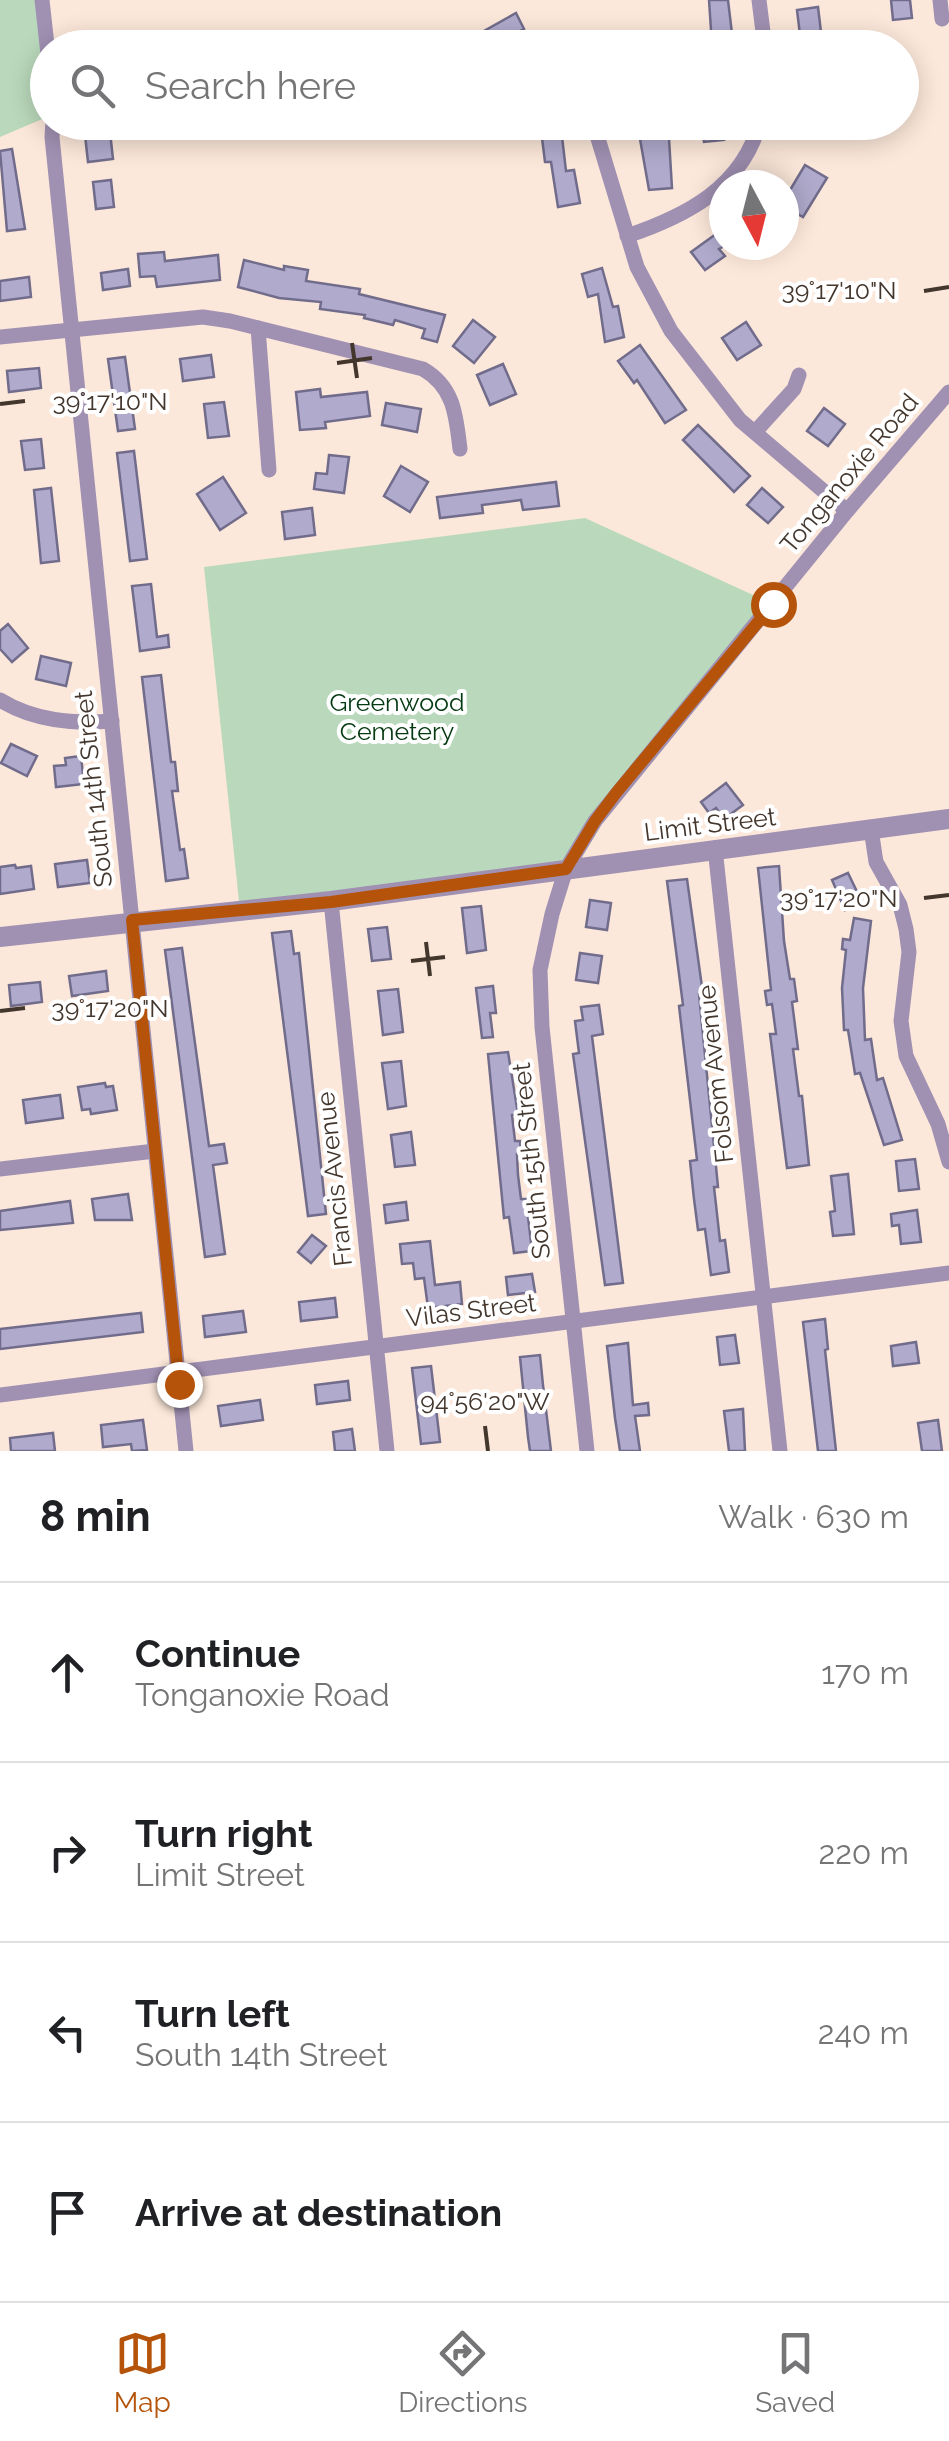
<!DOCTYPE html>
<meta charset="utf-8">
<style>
body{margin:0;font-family:Raleway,sans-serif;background:#f2f2f2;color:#202124}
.compass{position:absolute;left:709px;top:170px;width:90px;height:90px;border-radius:50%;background:#fff;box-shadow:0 5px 25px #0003;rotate:173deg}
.stop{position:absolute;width:30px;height:30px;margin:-22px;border:8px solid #b45309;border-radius:50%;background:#fff}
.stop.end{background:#b45309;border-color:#fff;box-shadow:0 2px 10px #0008}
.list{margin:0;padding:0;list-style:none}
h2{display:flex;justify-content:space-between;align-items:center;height:130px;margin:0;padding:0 40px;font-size:42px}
h2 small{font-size:32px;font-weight:400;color:#757577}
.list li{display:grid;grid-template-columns:65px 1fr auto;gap:30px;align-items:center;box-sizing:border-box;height:180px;padding:0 40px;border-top:2px solid #e0e0e0}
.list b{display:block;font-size:38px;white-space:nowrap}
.list p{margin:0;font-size:32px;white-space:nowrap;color:#757577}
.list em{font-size:32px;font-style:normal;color:#757577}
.icon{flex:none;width:55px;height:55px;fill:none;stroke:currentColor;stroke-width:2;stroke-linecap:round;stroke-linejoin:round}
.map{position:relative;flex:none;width:949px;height:1451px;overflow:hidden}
.search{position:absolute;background:#fff;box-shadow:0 5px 25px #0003;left:30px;right:30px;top:30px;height:110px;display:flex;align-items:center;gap:25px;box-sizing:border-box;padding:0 35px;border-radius:55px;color:#757577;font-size:38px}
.sheet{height:850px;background:#fff}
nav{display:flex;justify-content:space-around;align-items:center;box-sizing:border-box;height:140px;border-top:2px solid #e0e0e0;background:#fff;font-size:28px;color:#757577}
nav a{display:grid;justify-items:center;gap:5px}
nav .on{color:#b45309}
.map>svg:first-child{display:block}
.green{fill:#bad9bc}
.building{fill:#b0aacc;stroke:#716c8b;stroke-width:2.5}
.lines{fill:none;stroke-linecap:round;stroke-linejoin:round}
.minor{stroke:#a090b2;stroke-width:15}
.tertiary{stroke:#a090b2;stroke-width:20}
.route{stroke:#b45309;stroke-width:12}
.ticks{fill:none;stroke:#43362d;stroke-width:4}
.labels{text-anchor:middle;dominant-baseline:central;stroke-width:8;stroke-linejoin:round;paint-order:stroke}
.street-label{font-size:25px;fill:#43362d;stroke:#fff}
.park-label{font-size:25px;fill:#033810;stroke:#fff}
.ticks-label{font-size:25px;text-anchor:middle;fill:#43362d;stroke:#fff;stroke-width:8;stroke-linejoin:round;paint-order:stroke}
</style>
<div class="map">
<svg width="949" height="1451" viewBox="0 0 949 1451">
<rect width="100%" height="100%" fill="#fce8da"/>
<g class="green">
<polygon points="0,0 38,0 47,67 47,117 0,137"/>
<polygon points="585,518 773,604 566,869 240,911 204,567"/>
</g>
<g class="building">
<polygon points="709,0 728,0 733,42 712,45"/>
<polygon points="891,0 910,0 912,18 893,20"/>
<polygon points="818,7 821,32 800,35 797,10"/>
<polygon points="516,13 524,29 516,33 524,48 493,48 484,31"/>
<polygon points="637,122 668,122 672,188 649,190"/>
<polygon points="702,122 722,122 724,140 704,142"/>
<polygon points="561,128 566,171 574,170 580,203 558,207 551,162 545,162 541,130"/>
<polygon points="110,132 113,159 88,162 85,135"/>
<polygon points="12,149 25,229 7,231 0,151"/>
<polygon points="805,165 827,178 803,217 784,206 784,200"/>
<polygon points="111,180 114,207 96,209 93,182"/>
<polygon points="716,234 724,246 719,249 725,256 705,270 691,252"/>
<polygon points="164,252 165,261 218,255 220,280 157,287 155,276 140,277 138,254"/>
<polygon points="244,260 284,270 284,266 308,270 306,281 360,289 359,294 445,315 437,342 422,338 425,329 395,320 393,325 364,318 365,315 320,309 321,302 279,298 238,287"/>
<polygon points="602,268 613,307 618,306 624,337 605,342 598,294 588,297 582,274"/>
<polygon points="128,269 130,286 103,290 101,273"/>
<polygon points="29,277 31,297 0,301 0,281"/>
<polygon points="473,320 495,337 474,363 453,346"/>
<polygon points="746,322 761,345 737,360 722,338"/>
<polygon points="640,345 686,410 665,423 637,380 634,383 618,361"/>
<polygon points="211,355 214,377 183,381 180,359"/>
<polygon points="125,357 135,429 118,431 108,359"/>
<polygon points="503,364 516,394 490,405 477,375"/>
<polygon points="39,368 41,388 9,392 7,371"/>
<polygon points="320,389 321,397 367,392 370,416 325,422 326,428 300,430 296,392"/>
<polygon points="224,402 229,436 208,438 204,404"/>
<polygon points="386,403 421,409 417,432 382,425"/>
<polygon points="824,408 845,424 828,446 807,431"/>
<polygon points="698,425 750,476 734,492 683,440"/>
<polygon points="41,439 44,468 25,470 21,441"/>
<polygon points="134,451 147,559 130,561 117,453"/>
<polygon points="329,455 349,457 344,493 314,489 316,473 327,474"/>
<polygon points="401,466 428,482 410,512 384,496"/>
<polygon points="223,477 246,513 220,530 197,494"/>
<polygon points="556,482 559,506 523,510 521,500 482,505 483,513 440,518 437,497"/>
<polygon points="51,488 59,561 41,563 34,490"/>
<polygon points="762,488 783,507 768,523 747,505"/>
<polygon points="312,508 315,535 285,539 282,512"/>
<polygon points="151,584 157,637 168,635 169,647 140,651 132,586"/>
<polygon points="8,624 28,648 12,662 0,649 0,631"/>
<polygon points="41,656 71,663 66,686 36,679"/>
<polygon points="161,675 171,762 175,762 178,791 172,791 180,850 184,849 188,878 166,881 142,677"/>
<polygon points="11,744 37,756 27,776 1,763"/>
<polygon points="81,756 84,784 56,787 54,766 66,765 65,758"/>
<polygon points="726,783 743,805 724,819 716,808 709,813 701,802"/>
<polygon points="87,860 90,883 58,887 55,864"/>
<polygon points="15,865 16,868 31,866 34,889 0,894 0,867"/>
<polygon points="779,866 784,941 790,979 794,979 797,1001 792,1002 798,1049 793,1049 799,1096 802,1096 809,1165 787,1168 770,1034 776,1034 772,1004 767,1005 765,991 771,990 758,868"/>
<polygon points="848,873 862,902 845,910 832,880"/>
<polygon points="687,879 703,994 699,994 718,1187 714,1187 720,1241 725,1240 729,1272 711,1275 705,1229 698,1230 694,1199 690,1161 697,1160 679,1006 683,1005 667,881"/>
<polygon points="590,900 611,903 607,930 586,927"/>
<polygon points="481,906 486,950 467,953 462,908"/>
<polygon points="854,918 871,921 863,988 865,1040 871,1039 877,1080 883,1078 902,1140 884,1145 860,1073 855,1074 848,1030 844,1030 842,988 846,950 842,949 843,939 850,940"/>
<polygon points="387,927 391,959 372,961 368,929"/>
<polygon points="291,931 294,954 299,953 326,1214 308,1216 272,933"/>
<polygon points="182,948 209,1146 224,1144 227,1163 213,1165 225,1254 205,1257 165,950"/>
<polygon points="580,953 602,956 598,983 576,980"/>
<polygon points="106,971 108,991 72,996 69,976"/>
<polygon points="40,982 42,1002 11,1006 9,985"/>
<polygon points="493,986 496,1013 490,1013 493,1037 482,1038 476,988"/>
<polygon points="398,989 403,1032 383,1035 378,991"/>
<polygon points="599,1005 603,1034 592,1036 623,1283 605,1285 573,1054 579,1053 575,1021 583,1020 581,1007"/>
<polygon points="508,1052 518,1114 512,1115 515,1141 520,1141 521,1153 517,1154 518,1175 521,1199 526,1199 532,1251 514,1253 509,1217 504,1218 488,1054"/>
<polygon points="401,1061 406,1106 388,1109 382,1063"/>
<polygon points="105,1083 106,1087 113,1086 117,1110 91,1114 90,1109 82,1110 78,1087"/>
<polygon points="60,1095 63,1118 26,1123 23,1100"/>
<polygon points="411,1132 415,1165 395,1167 391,1135"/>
<polygon points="915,1159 919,1189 899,1191 896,1161"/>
<polygon points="848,1174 854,1234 833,1236 830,1212 835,1211 831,1176"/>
<polygon points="128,1194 132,1220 95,1220 92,1199"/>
<polygon points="70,1201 73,1223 0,1230 0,1211"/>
<polygon points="406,1202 408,1220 386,1223 384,1205"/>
<polygon points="917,1210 921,1242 901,1244 899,1225 892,1226 891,1214"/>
<polygon points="312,1235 326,1246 311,1263 298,1252"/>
<polygon points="430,1241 435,1285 460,1282 462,1304 428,1308 424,1278 415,1279 413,1263 402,1264 400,1244"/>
<polygon points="532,1274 535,1292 508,1295 506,1277"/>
<polygon points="335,1298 337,1317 301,1321 299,1302"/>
<polygon points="243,1311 246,1332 205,1337 203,1316"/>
<polygon points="141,1313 143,1332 0,1349 0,1329"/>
<polygon points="825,1319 828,1349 825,1350 836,1451 818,1451 803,1322"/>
<polygon points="735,1335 739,1363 720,1365 717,1337"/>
<polygon points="916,1342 919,1363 893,1366 891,1346"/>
<polygon points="628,1343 633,1405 648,1403 649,1415 635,1416 640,1451 620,1451 615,1418 607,1346"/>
<polygon points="540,1355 543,1385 551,1451 530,1451 528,1437 520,1357"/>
<polygon points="431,1366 440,1442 421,1444 412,1368"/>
<polygon points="348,1381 350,1400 317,1404 315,1385"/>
<polygon points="260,1400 263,1420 221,1426 218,1406"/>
<polygon points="743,1409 745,1451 729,1451 724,1411"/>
<polygon points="143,1420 147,1450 132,1451 131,1444 103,1447 101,1425"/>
<polygon points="938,1420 942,1451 922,1451 918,1423"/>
<polygon points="352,1429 355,1451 335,1451 333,1432"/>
<polygon points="53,1433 55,1451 11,1451 10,1438"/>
</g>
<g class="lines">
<g class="minor">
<polyline points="42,0 48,54"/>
<polyline points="759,0 765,48"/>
<polyline points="940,0 942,19"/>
<polyline points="53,122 52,137 186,1451"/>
<polyline points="593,122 637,267 671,331 740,420 847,511"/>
<path d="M627,236C686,216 742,188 760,122"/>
<polyline points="258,328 269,470"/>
<path d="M0,337L203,317L230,321L423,369C454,387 456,415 460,449"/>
<polyline points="755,432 794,389 799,375"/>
<path d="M0,700C34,721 73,724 112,721"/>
<polyline points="871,829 876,862 900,905 906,929 909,952 901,1021 906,1056 938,1124 949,1162"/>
<polyline points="715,848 780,1451"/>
<polyline points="331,901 387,1451"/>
<polyline points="0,1169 155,1151"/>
<polyline points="0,1395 949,1273"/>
<polyline points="587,1451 542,1027 540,970 552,914 566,869 595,821 847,511 949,392"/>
</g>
<polyline class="tertiary" points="0,937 331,901 949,819"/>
</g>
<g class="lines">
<polyline class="route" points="179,1384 132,920 331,902 566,869 595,821 616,793 773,604"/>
</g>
<path class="ticks" d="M924,291L949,287M352,343L357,378M337,363L372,358M0,404L25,401M924,898L949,895M426,942L430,976M411,961L445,957M0,1011L25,1008M485,1426L488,1451"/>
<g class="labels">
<g class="street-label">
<text transform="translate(849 473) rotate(-50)">Tonganoxie Road</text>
<text transform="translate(93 789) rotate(-96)">South 14th Street</text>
<text transform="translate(710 824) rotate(-7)">Limit Street</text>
<text transform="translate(715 1074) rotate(-96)">Folsom Avenue</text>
<text transform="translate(531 1161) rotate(-96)">South 15th Street</text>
<text transform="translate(334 1179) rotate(-96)">Francis Avenue</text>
<text transform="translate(471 1310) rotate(-7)">Vilas Street</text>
</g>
<g class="park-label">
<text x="397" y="702">Greenwood<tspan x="397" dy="29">Cemetery</tspan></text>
</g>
</g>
<g class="ticks-label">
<text x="839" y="299">39°17'10"N</text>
<text x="110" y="410">39°17'10"N</text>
<text x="839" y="907">39°17'20"N</text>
<text x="110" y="1017">39°17'20"N</text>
<text x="485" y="1410">94°56'20"W</text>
</g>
</svg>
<svg class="compass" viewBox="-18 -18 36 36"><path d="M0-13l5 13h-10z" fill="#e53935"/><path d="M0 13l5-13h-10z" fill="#757577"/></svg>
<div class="stop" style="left:773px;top:604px"></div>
<div class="stop end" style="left:179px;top:1384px"></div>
<div class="search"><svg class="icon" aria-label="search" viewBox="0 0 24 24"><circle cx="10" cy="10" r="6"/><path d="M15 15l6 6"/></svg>Search here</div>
</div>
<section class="sheet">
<h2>8 min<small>Walk · 630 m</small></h2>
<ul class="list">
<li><svg class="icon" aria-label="ahead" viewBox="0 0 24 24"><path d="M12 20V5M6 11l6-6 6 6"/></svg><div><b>Continue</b><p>Tonganoxie Road</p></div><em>170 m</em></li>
<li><svg class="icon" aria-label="right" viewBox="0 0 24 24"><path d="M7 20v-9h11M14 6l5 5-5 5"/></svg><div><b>Turn right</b><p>Limit Street</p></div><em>220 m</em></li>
<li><svg class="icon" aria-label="left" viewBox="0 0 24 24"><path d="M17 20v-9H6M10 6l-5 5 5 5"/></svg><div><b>Turn left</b><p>South 14th Street</p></div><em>240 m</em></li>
<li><svg class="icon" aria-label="arrive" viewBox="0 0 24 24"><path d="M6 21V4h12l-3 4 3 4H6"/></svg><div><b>Arrive at destination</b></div></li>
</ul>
</section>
<nav>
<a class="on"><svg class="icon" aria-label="map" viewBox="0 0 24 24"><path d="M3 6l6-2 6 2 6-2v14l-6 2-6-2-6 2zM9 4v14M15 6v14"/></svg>Map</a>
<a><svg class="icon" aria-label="directions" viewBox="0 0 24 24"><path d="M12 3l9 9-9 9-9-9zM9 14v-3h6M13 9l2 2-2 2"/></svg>Directions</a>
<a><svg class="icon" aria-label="saved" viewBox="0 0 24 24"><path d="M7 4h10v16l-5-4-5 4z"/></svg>Saved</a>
</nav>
